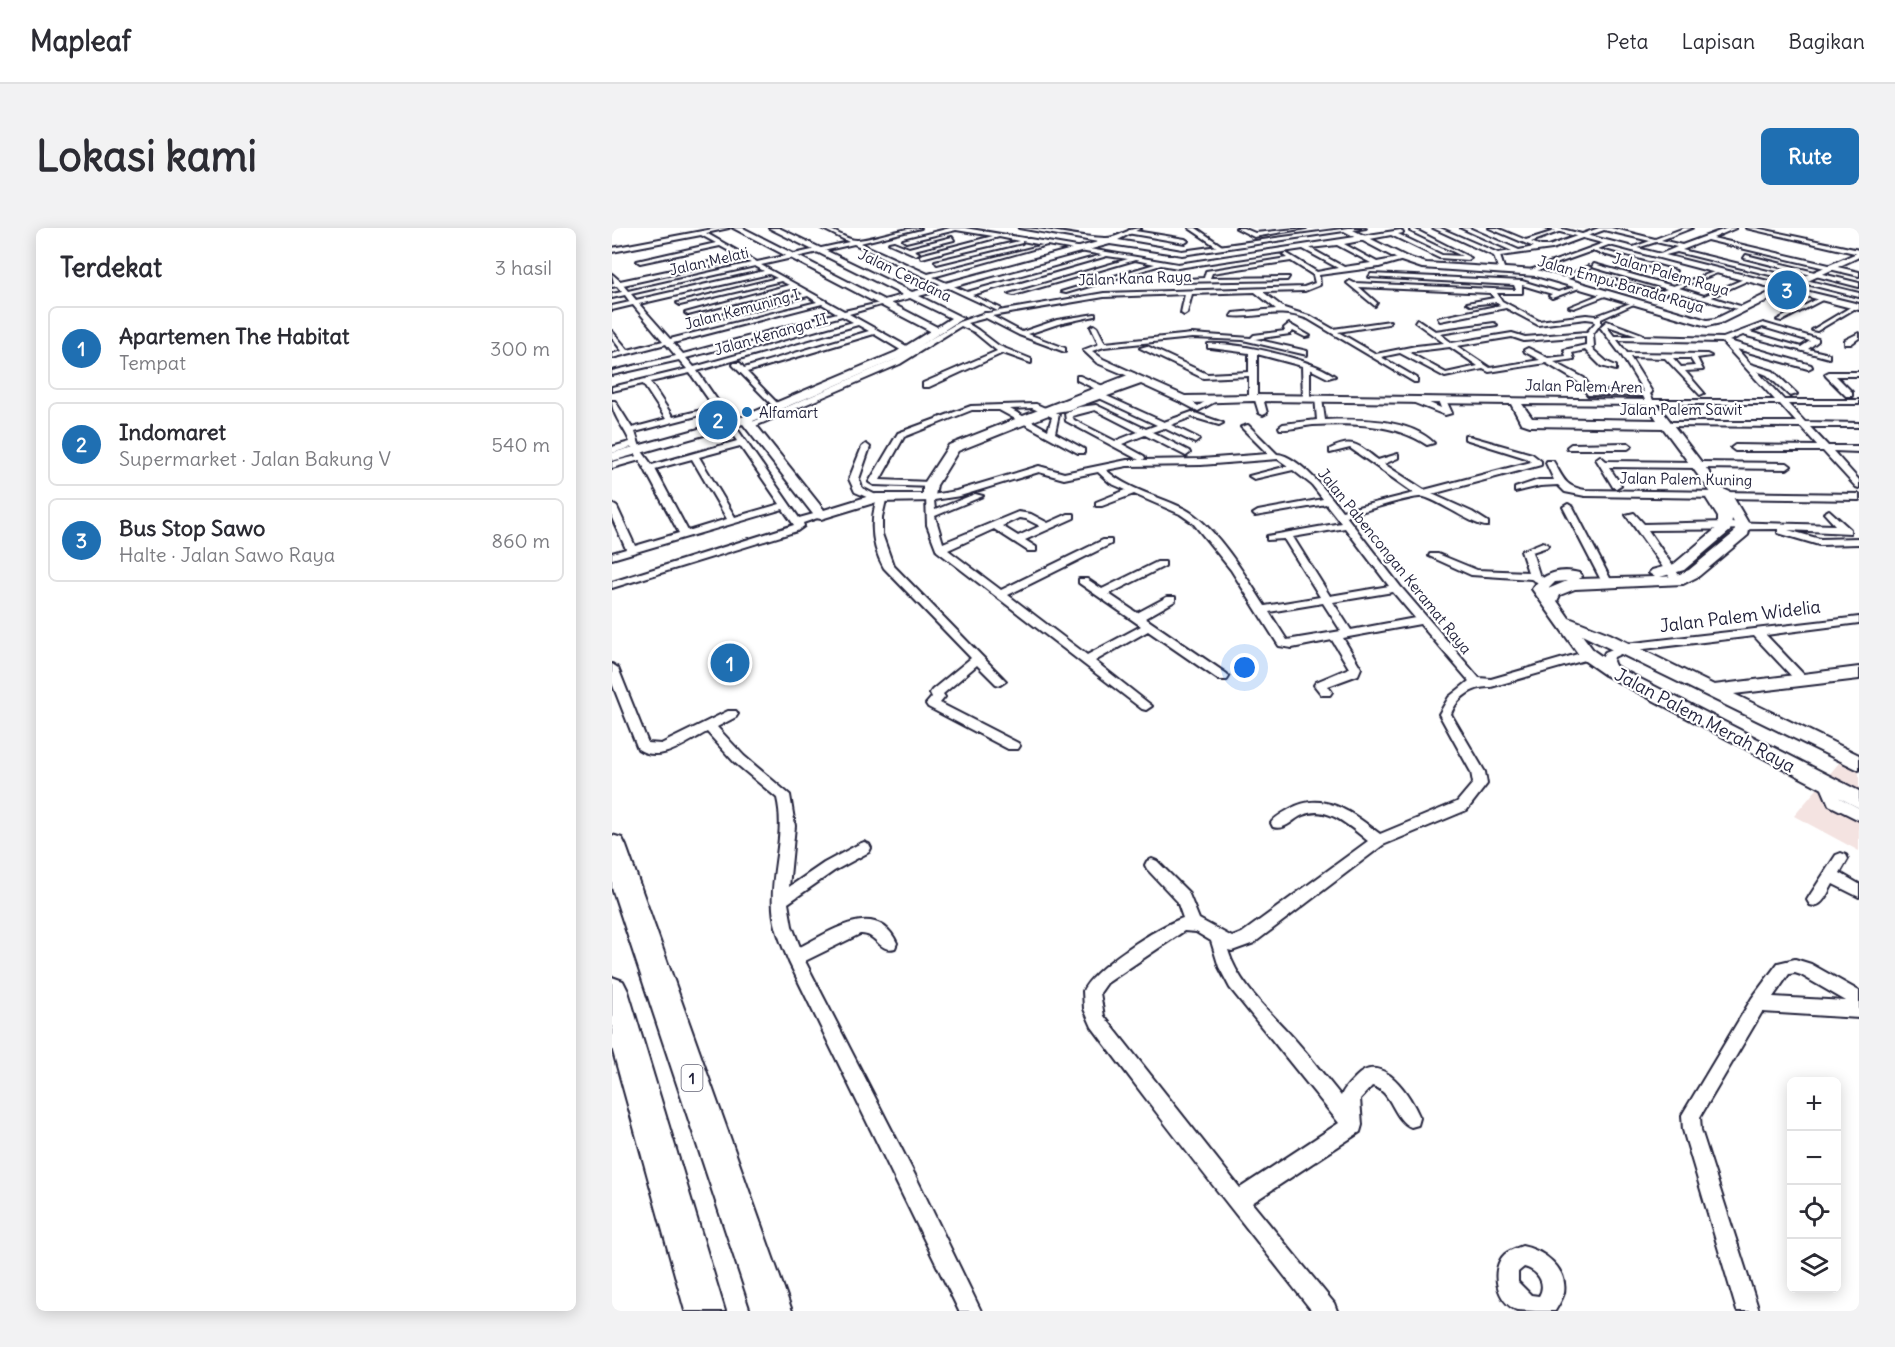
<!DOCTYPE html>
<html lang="id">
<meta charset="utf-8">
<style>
body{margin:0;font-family:Delius,sans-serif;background:#f2f2f3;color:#2b2b33}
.controls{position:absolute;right:18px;bottom:18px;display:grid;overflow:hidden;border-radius:9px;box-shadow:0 3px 15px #0003}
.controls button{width:54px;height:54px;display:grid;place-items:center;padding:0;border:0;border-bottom:2px solid #e1e1e2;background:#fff;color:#2b2b33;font:30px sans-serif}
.you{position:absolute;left:633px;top:440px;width:21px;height:21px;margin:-15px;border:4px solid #fff;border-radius:50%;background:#1a73e8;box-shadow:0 0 0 9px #1a73e833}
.badge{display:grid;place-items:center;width:39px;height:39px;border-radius:50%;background:#1f6fb2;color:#fff;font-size:20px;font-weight:700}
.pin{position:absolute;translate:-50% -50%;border:3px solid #fff;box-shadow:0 2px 6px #0006}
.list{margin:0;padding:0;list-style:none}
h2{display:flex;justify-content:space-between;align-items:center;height:78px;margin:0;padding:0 24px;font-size:26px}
h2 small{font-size:20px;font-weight:400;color:#7c7c81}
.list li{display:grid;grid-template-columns:39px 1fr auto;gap:18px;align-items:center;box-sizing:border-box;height:84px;margin:0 12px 12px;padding:0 12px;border:2px solid #e1e1e2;border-radius:9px}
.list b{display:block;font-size:22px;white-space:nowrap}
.list p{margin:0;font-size:20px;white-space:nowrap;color:#7c7c81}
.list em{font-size:20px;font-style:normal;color:#7c7c81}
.icon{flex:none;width:33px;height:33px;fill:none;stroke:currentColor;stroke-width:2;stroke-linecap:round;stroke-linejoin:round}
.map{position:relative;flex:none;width:1247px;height:1083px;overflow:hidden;border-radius:9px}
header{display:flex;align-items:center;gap:36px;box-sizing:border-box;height:84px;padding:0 30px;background:#fff;border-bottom:2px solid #e1e1e2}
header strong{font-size:28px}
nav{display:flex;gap:33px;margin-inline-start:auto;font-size:21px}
.intro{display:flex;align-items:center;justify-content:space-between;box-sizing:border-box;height:144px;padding:0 36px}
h1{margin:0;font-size:42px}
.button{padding:15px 27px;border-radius:9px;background:#1f6fb2;color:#fff;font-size:21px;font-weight:700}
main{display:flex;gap:36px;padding:0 36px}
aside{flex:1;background:#fff;border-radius:9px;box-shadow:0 3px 15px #0003}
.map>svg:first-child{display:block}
.built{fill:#f4e3e1}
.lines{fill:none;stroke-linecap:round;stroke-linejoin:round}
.street-casing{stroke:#22223b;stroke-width:4}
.secondary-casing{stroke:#22223b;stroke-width:4}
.highway-casing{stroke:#22223b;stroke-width:4}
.street{fill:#fff;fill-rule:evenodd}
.secondary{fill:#fff;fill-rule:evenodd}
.highway{fill:#fff;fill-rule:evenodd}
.poi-dot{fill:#1f6fb2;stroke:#fff;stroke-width:2}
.labels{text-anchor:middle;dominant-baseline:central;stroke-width:4.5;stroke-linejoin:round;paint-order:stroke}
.far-street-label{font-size:15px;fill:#22223b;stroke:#fff}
.far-poi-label{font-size:15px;fill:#22223b;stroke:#fff;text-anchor:start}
.shield{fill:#fff;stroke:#646476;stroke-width:1.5}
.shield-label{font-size:16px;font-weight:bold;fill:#22223b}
.street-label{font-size:18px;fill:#22223b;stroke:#fff}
</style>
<header>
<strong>Mapleaf</strong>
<nav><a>Peta</a><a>Lapisan</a><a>Bagikan</a></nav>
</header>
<div class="intro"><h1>Lokasi kami</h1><a class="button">Rute</a></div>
<main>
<aside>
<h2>Terdekat<small>3 hasil</small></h2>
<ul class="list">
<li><span class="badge">1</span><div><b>Apartemen The Habitat</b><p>Tempat</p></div><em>300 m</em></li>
<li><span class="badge">2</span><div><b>Indomaret</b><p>Supermarket · Jalan Bakung V</p></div><em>540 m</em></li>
<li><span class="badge">3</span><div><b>Bus Stop Sawo</b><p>Halte · Jalan Sawo Raya</p></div><em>860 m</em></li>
</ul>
</aside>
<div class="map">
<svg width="1247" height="1083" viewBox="0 0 1247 1083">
<rect width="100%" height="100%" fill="#fff"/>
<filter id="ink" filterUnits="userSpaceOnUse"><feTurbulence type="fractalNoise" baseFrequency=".0167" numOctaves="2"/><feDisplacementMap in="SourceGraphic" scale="12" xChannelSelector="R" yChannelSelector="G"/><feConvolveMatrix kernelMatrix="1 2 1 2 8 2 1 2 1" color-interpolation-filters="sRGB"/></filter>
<g filter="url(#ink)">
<polygon class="built" points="1238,522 1247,527 1247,623 1182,588"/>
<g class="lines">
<g class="street-casing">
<g id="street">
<path d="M106,0H117L94,5L145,34L237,14L209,0C222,0 234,13 246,12C267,10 287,0 309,0L248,15L316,46L431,17L410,13V15L325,36L323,33L407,13L387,9L310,30L308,27L381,8L344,2L294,14L291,12L338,0H353L566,36L789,2L791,5L786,6L830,27L850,28L798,3L800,0L859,30L856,32L827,30L779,7L732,16L765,34L792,29L795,31L767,39L707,47L708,57L693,63L651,64L672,80L700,89L721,101L778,93L776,96L726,104L764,126L804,118L832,115L803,94L805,91L823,103L882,95L885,97L828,106L840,115L900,105L913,109L975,104L983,95L982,92L974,91L926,97L894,80L828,93L826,90L889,77L885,74L858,77L855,75L882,70L878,65L747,59L765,75L763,78L735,55L738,53L742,55L904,62L902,57L757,49L759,46L910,53L946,64L970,57V59L940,70L937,68L940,66L910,57V65H885L890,73L927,93L974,87L984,88L1024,73V75L989,91V95L981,106L982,118L979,120L995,134L1004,138V142L989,138L973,122L960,125L962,131L942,134L972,150L981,163L1032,164L1010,128L988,99L995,93L1030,106L1031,108L1111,110L1151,95L1206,111V113L1196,121L1217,126V130L1131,107L1117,113L1199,137L1200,139L1196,141L1125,121L1138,136L1161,143L1185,166L1178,168L1155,147L1145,143L1172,172H1247V176H1176L1193,194L1247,195V199H1198L1216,218H1247V224L1221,223L1247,252V260L1244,259L1211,223H1123L1119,220L1123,217L1206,218L1189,199L1053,198L1049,196L1053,194H1184L1168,176H1035L1031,168L976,167L966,154L934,135L877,144L871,141L833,149L788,125L769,129L805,150V154H802L696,91C662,79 650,91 619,88L621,85L664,81L643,64L580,66L575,85L572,87L569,85L573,66L492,69L380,88L410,104L445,92L483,86V88L446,96L416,106L453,120V124L407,107L374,90L355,95L366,102L387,118L419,131V135L391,125L317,159H311V155L385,123L362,104L349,98L288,136L141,199L137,197L138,195L282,132L297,124H292L262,106L135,144L167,177L168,179L164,181L121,137L122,135H128L132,140L257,103L246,97L85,143L187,290L209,284L214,287L191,295L192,298L185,303L0,360V354L182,297L171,281L0,331V325L14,321L0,290V276L5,279L23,318L67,305L28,232L0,240V234L25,228L20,219L0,225V219L18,214C13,200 0,188 0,173H3L20,200L54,191L31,156L0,163V159L75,141L67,132L0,147V143L64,128L54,116L0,130V126L10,123L0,110V103L16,122L51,113L21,77L0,82V78L18,74L13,67L0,70V66L10,64L5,58L0,59V55H2L0,46L8,53L126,28L108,18L28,35L25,33L104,15L89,7L0,24V20ZM242,16L386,83L388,80L360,67L495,28L516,31L397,66L402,67L523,32L543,36L449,64L454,65L549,37L566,40L691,21L726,40L705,44L674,25L671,27L675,30L594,43L592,50L559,52L562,54L675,52L677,49L598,50L600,45L679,33L701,47L703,55L692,59L492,65L375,85H373L347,94L298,123V120L237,86L272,76V74L232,83L149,37ZM435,17L490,27L355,64L321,49ZM725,17L759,35L732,39L698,20ZM130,31L139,35L16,63L11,57ZM143,38L152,43L24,72L19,66ZM157,46L165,50L65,75L68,77L169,53L177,57L73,85L76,87L182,60L191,66L83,93L85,96L196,68L205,74L58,111L27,76ZM210,76L225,85L71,126L61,115ZM230,88L241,94L82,139L74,130ZM996,98L1025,108H1002L995,99ZM1151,99L1198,113L1189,119L1138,104ZM974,108V117L952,122L954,128L936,130L916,120L912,122L913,124L928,132L878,140L845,118L900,109L912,113ZM1005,112L1110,114L1163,172H1041L1038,166L1040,164L1018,129L1053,130L1088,167L1092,165L1073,143L1091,142L1085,130L1099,128L1095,126L1015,125ZM838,119L866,138L834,145L796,124ZM1061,130H1078L1083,138L1069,139ZM78,145L102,179L61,189L38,154ZM104,183L125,213L40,237L29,222L23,204ZM128,218L168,276L123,289L87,229ZM80,231L115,291L76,303L43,241Z"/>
<polygon points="577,0 584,0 613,20 608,21"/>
<polygon points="624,0 631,0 643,5 694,0 642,9"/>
<polygon points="737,0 754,0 735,3"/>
<polygon points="821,0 828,0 886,25 900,23 849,0 857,0 907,22 922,19 877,0 885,0 914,12 949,1 949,3 919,14 929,18 937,18 987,0 999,0 1043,11 1072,0 1080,0 1049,12 1070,17 1116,0 1124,0 1101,10 1247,44 1247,48 1095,12 1070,22 1247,65 1247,69 1065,24 1046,29 1046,27 1065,19 1044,14 1019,22 1019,20 1038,13 992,2 940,21 888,28 893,43 890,45 887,43 882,28"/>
<polygon points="1134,0 1144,0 1247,22 1247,26"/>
<polygon points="517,2 573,11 576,13 573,15 515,5"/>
<polygon points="340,9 342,12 302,22 307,25 304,27 277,15 282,14 297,20"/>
<polygon points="997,13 999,16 986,21 1064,43 1061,45 980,23 918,45 913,44"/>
<polygon points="1134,27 1247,55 1247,59 1132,30"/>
<polygon points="982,36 1061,58 1108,42 1108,44 1067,60 1092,68 1134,50 1139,51 1099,69 1131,79 1129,82 1061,63 1047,68 967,46 950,53 945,52 976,38 979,40 973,44 1047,64 1055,61 980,39"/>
<polygon points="994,64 996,67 962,80 957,79"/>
<polygon points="1209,69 1214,70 1170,93 1165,92"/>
<polygon points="1242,77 1247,78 1205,103 1200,102"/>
<polygon points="677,96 698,108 693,109 681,103 678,106 643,111 695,123 695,127 631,112 580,110 492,119 480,123 491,131 524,146 524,150 521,150 485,135 471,122 487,116 479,99 482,97 485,99 493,115 580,106 639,110 642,107 673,103 672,100"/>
<polygon points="1247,105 1247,110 1239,116 1233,116 1233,112"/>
<path d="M596,116C625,114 700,131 723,148L716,150L698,141V170L691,172L690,138L645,126V168L651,170L655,185L651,187L647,185L643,172L637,170V148L591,150L528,120L535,118L595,146L637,144V125L599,120H596Z"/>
<polygon points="1217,144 1247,144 1247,148 1224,148 1240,164 1240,168 1234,168 1214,148 1213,146"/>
<polygon points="468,148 500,162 501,164 494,166 465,152 465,148"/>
<path d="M488,165L552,194L580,184L611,195L607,197L580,189L559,197L586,210L587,212L583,215L552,200L540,204L577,223L578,225L574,228L533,207L510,216L532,228L533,230L531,232L589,231L656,226L629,199L636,197L665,226C686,227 717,266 730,283L802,265L738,220L718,225V221C742,209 747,218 766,232L786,226V230L772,236L812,262L919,234L914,230L853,211V207L920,226L929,233V237L820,266L860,284L876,294V298C865,300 828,273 812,269C802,267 747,285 734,288L788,358L867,450L879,451L976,423L982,427L980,430L879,459C862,458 845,469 839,486L873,544L875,556L855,582L771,617L642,715L620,723L616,722C627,759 661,786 685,814C700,831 714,850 729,868C732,860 738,855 744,849C770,822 799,868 808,890L806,897L799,899C781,892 780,862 760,858L748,871L750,897L748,904L640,975L722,1075L725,1083H700C626,989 551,895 480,799L472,781L471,763C481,740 547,698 571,690L565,673L535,641L533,637L535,633L540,631L545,633L576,664L587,691L620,709L630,705L756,613C738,599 715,576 691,587C681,591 673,603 661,599L659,595C663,589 671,585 678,581C711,561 742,586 768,606L845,574L861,555L859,544L827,486L837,469L857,453L808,396L731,410L749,440L746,447L716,458L720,464L718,467H710L702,457L704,454L737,440L720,412L680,420L667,418L619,342L581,295L568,286L522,266L490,278H484V274L514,262L498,255L486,244L452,251L427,244L348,268L322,272L323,282L363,266L371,268L323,288L331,315L406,284L419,286L436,295L456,286H462V290L413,312L424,319V323H416L382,301L336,322L389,362L491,312H499V316L396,367L475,427L529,398L467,355V351H475L490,361L545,334H553V338L497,366L525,385L555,369H563V373L533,390L615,446L617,449L615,452H607L536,403L483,433L540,478L534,482L530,481L325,323L315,297L314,268L344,263L427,238L452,245L515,232H527L454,193L453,185L467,179L484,177L534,201L545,197L485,169L484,167ZM483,182L526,204L503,213L462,192L460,188ZM666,231L676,238L637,248L642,251L681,242L700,257L711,271L646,283L641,286L643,288L714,276L729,295L655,308V312L672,311L708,369L653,378C635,350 603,297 573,281C547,268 516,262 494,242L515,238L589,237ZM407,290L414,291L428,298L406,308L390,298ZM733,300L777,358L718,368L681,309ZM781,364L803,390L739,402L721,374ZM711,375L729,403L675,412L657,384ZM572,703L584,704L599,713L607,739L618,760L727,895L628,960L492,788L488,765L495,755Z"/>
<polygon points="567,169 573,169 586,178 601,169 608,171 586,183 567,173"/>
<path d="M703,169L710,171L713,192C747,191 796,190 822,215L815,217C782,195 739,195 701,197C690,198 678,202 668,201L667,199L671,196L705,192Z"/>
<polygon points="800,170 806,170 829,180 826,172 833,170 840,185 833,187 800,174"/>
<path d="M424,176L447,186L443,205L472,221V225H466L387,182H360L292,209L268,252L318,254L321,255V259L262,257L257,254L286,205L359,178ZM420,180L440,189L436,202L398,181Z"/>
<path d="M254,216L258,219L247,251L250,260L274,272L270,289V306L281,337L394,453L388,457L384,456L365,437L331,466L333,469L328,475L406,515L408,518L406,521H396L316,479L314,476L320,469L318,465L320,462L359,430L272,340C260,319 258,296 264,273L243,264L237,251L250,219Z"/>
<polygon points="959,216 1016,215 1020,218 1016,221 956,221 955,219"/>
<polygon points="988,228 994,233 1175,235 1179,238 1175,241 997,239 1009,257 1004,260 1001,259 984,231"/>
<path d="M935,233H941C952,250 951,258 973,262L1247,266V272L973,268L953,264L946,257L928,258L903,264V260L927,252H942L934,235Z"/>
<polygon points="956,276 961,279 1001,356 1000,358 992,358 991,356 951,279"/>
<polygon points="1217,282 1238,301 1238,305 1176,302 1208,311 1247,310 1247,316 1207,317 1166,305 1166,301 1036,302 1071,353 1066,356 1062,355 1014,287 1022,285 1032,296 1115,294 1223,297 1212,285"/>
<polygon points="931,314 936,317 935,319 920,324 927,346 936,354 931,357 919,351 859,347 817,328 818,326 826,326 865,342 916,344 909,323"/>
<polygon points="1247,389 1247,395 1154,407 1194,449 1196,452 1194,455 1186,455 1142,408 1015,423 1002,429 1001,433 1005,443 999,447 995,446 989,433 993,424 1013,416"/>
<path d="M0,436L6,440L36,515L49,516L116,483H124L126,486L124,489L105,499L132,528L178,567L183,598L177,659L212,635L247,616L252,614L257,616L259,620L257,624L222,643L176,675L180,698L188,719C217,705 264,670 285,715L283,720C267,725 265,705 248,706L193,733L306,953L369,1083H347L177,734C170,717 162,699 161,681C158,643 174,607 165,570L122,534L95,504C75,514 48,536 26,521L0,455Z"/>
<polygon points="1215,551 1220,552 1228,570 1247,580 1247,592 1217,577 1208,556 1210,552"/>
<path d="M1229,625L1234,627L1236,631L1228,645L1247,656V669L1221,656C1215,666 1210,681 1198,677L1195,672L1198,667L1224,627Z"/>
<path d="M1183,731L1199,736L1247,763V790L1150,784L1088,889L1089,902L1147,1083H1125L1071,902L1070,887L1140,770L1166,735ZM1183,745L1189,747L1234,773L1161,769L1177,746Z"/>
<path d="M910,1018C931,1022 956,1040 952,1065C950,1071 946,1078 943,1083C932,1083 915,1083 905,1082C885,1075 877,1041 893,1026C898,1022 905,1020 910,1018ZM912,1039C925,1042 935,1055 927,1068L919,1067L906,1054V1044Z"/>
</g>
</g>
<g class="secondary-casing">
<path id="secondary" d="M121,0H131L272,72L291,67L157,0H167L300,64L486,14L407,0C436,0 464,9 493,10C505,11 516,0 529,0L506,12L570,23L737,0L795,29L814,35L925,42L1095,92L1103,91L1165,61L933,0H946L1172,57L1247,24V29L1181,60L1247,76V82L1174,63L1109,95L1095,98L924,48L810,40L789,33L732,3L570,27L498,16L307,68L351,90L292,128L141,193L212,282L264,266H311V257L337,217L521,145L573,168L641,167L1042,172L1109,260L1118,264L1138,298L1136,307L1087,348L1071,356L963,361L948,367L945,373L957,390L998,406L1102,457L1247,439V451L1122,466L1247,527V542L970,407L982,423L1005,439L1247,563V580L993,447L970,431L920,361C930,345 949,340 967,345L970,348L967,351L1043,349L1037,345L1040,342L1062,336L1106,299V289L1094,270L1100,266L1051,200L918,198L909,195L899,176L641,173L578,175L566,173L529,156L456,182L444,184L346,223L325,257L322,273L265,274L209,291L204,290L131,196L0,233V225L130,189L284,124L318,103ZM298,70L339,90L325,99L279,75ZM910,176L1035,177L1045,192L920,190ZM1120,291L1124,298L1122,305L1077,342L1063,348L1048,349L1072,342L1118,303ZM955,353L936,361L943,354Z"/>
</g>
<g class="highway-casing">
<g id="highway">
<polygon points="0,607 10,610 14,618 180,1083 140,1083 0,660"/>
<polygon points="0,749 11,753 16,763 113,1083 73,1083 0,820"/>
</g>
</g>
<use href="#street" class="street"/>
<use href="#secondary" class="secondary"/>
<use href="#highway" class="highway"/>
</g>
</g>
<circle class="poi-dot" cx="135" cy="184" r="6"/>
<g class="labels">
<g class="far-street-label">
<text transform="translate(97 33) rotate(-13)">Jalan Melati</text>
<text transform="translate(1059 46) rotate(16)">Jalan Palem Raya</text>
<text transform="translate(293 47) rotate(26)">Jalan Cendana</text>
<text transform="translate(523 50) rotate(-2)">Jalan Kana Raya</text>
<text transform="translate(1009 56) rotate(16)">Jalan Empu Barada Raya</text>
<text transform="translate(130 81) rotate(-15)">Jalan Kemuning I</text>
<text transform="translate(159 106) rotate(-16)">Jalan Kenanga II</text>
<text transform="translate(972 158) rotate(1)">Jalan Palem Aren</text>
<text x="1069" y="181">Jalan Palem Sawit</text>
<text transform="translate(1074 251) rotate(1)">Jalan Palem Kuning</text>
<text transform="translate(783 333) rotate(51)">Jalan Pabencongan Keramat Raya</text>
</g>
<g class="far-poi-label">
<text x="147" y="184">Alfamart</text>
</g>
<rect class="shield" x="69.5" y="837" width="21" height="26" rx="4.5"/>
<g class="shield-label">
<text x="80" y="850">1</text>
</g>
<g class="street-label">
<text transform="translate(1128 388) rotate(-7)">Jalan Palem Widelia</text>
<text transform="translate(1093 492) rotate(28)">Jalan Palem Merah Raya</text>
</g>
</g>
</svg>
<div class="controls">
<button>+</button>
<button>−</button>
<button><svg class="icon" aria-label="locate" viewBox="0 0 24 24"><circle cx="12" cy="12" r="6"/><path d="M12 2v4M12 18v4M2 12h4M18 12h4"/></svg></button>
<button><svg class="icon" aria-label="layers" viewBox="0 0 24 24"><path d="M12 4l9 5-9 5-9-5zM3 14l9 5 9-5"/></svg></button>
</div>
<div class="you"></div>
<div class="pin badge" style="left:118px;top:435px">1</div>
<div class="pin badge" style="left:106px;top:192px">2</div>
<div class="pin badge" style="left:1175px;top:62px">3</div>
</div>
</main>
